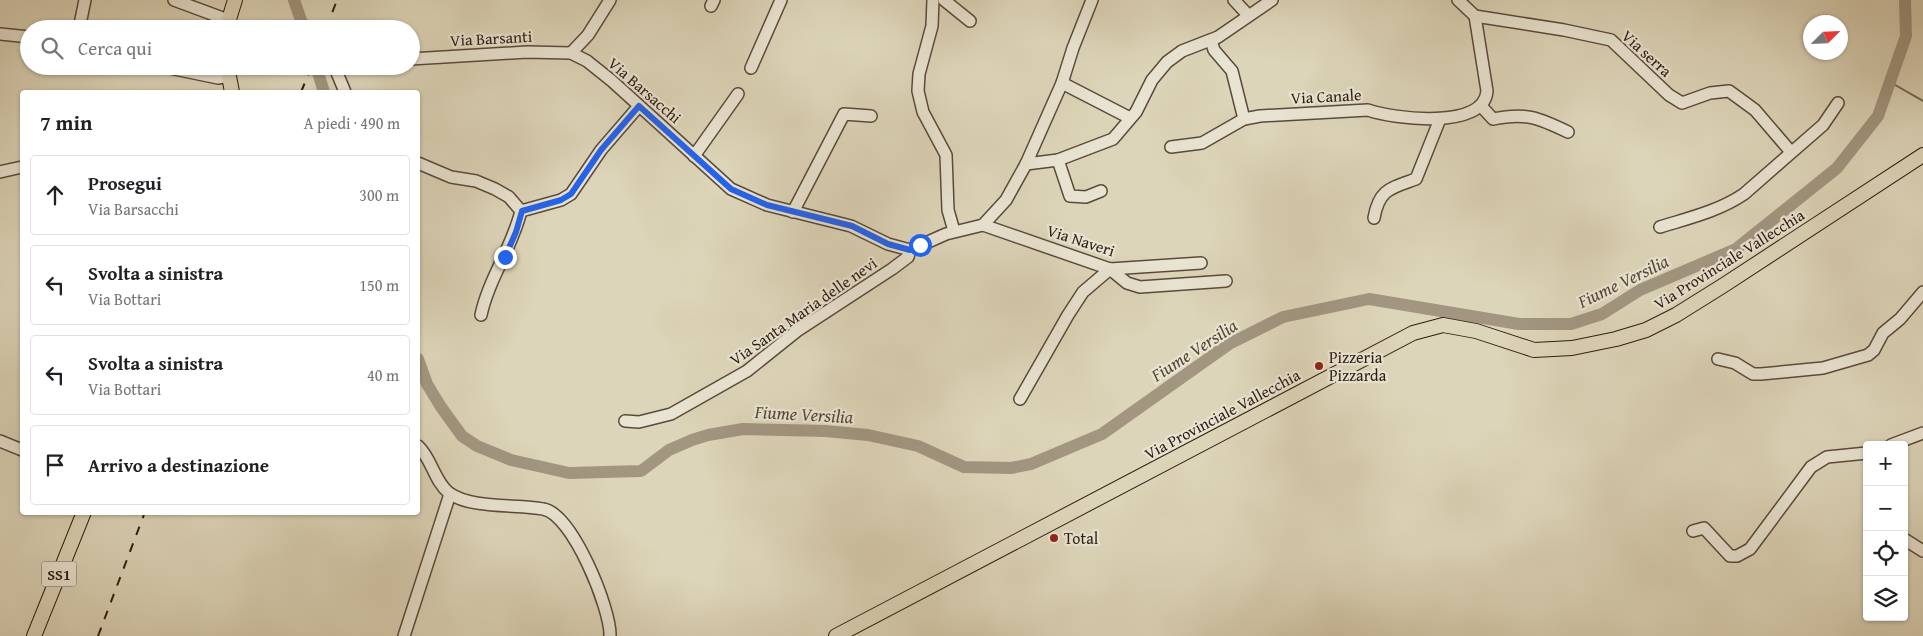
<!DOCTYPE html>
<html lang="it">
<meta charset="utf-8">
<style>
body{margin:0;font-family:"Gentium Book Plus",serif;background:#f6f6f6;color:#202124}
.controls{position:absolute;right:15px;bottom:15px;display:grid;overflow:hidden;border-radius:5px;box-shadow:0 1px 4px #0004}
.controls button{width:45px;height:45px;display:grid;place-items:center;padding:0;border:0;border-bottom:1px solid #e0e0e0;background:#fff;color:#202124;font:25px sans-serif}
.compass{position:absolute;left:1803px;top:15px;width:45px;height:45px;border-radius:50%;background:#fff;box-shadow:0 1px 4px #0004;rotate:66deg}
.stop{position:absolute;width:15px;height:15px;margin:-11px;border:4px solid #2563eb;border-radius:50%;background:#fff}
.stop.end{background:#2563eb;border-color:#fff;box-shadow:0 1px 5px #0008}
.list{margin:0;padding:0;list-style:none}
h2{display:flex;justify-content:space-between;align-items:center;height:65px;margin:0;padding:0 20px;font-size:21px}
h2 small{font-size:16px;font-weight:400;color:#757577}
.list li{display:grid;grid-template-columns:32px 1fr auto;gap:15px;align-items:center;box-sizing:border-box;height:80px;margin:0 10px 10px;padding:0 10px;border:1px solid #e0e0e0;border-radius:5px}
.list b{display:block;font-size:19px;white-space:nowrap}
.list p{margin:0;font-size:16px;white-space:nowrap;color:#757577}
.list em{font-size:16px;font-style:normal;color:#757577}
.icon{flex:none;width:28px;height:28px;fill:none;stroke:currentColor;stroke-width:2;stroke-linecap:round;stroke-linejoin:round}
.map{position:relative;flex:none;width:1923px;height:636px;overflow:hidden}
.search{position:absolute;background:#fff;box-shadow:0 1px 4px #0004;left:20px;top:20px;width:400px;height:55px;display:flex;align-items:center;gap:12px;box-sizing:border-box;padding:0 18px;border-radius:28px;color:#757577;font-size:19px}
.panel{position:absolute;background:#fff;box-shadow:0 1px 4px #0004;left:20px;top:90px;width:400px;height:425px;border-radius:5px}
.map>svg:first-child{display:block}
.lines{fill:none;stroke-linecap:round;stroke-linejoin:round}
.stream{stroke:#746555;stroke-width:2}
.river{stroke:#a29681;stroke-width:12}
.minor-casing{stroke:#5a4a3c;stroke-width:14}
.major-casing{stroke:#2e1c13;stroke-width:16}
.minor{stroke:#e9e4d2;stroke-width:11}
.major{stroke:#ddd5b9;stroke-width:14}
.rail{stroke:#2e1c13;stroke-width:2;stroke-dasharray:9 9;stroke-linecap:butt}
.route{stroke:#2563eb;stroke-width:6}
.poi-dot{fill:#8f2418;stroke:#e9e4d2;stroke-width:2}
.labels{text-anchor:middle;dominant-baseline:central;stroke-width:4.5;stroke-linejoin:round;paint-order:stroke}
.shield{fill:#e9e4d2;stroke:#66584c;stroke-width:1}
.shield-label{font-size:15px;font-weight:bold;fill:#2e1c13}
.street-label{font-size:16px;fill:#2e1c13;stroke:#e9e4d2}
.poi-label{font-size:16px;fill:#2e1c13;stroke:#e9e4d2;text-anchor:start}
.water-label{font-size:18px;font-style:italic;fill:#57473a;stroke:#e9e4d2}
</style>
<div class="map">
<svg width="1923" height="636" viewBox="0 0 1923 636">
<rect width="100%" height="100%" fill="#ddd5b9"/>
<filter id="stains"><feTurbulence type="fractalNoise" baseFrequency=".004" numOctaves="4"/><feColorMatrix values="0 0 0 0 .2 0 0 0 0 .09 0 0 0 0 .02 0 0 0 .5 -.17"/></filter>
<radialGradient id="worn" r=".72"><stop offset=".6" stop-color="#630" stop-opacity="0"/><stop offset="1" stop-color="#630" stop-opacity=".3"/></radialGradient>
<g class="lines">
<polyline class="stream" points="1890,82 1923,101"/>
<g class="river">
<polyline points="294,0 304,29"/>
<polyline points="316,66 324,92"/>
<polyline points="418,359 427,384 441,407 462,436 477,446 511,460 569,473 641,471 669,450 692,440 708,435 743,429 825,431 868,435 918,446 964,467 1011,468 1031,464 1102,434 1229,344 1283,317 1369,299 1519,324 1571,324 1602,314 1640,290 1736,249 1837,168 1878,116 1906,36 1905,0"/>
</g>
<g class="minor-casing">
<g id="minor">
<polyline points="174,0 228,20"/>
<polyline points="933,0 932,26 919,74 918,91 923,112 946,155 948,210 954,231"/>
<polyline points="944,0 970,21"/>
<polyline points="1234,0 1248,15"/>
<polyline points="1458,0 1475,16 1564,30 1611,40 1669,95 1682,103 1710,93 1729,91 1755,110 1791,152"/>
<polyline points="711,6 714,0"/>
<polyline points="79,29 85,0"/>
<polyline points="0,34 29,37"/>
<polyline points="1211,40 1214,50 1232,71 1244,119"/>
<polyline points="571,53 588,35 610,0"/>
<polyline points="411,59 527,52 571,53 587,61 612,81 731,189 767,205 851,226 888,244 910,250"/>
<polyline points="160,66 218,78 229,76"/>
<polyline points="751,68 781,0"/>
<polyline points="1062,83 1130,118"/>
<polyline points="345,92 335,68 348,66"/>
<path d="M1481,106L1493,119C1526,112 1539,118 1568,132"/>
<path d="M1171,147L1202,143L1244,119L1260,116L1368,110C1394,119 1484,130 1487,91L1475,16"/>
<polyline points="694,156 738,94"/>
<polyline points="1058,160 1070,196 1086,197 1101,191"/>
<polyline points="418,163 451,177 476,181 495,189 509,197 521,211 561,200 571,194 601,150 639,106"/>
<polyline points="1026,164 1058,160 1113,139 1136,112 1152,80 1167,62 1182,51 1218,37 1272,0"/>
<polyline points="0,172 22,167"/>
<polyline points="793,212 844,114 871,116"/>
<path d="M1374,218C1379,189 1391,188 1416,179L1440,119"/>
<polyline points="983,225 1110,269 1201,263"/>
<path d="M1660,227C1689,218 1719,211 1744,194L1823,125L1838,103"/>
<path d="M481,315C489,278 512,248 521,211"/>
<polyline points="1718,359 1735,363 1753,374 1761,374 1823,368 1868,355 1874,350 1883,333 1900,319 1923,292"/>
<polyline points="1020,399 1068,315 1083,292 1110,269 1127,283 1140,287 1226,281"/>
<polyline points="625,421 639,422 671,414 747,371 797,331 892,269 908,257 910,250 946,234 983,225 1006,200 1026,164 1062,83 1073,48 1092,0"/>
<polyline points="0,441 22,450"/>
<polyline points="1891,445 1923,433"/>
<path d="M418,446C432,459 434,481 449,493C471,509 517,504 543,509C572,513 611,609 610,636"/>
<polyline points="1693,531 1704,528 1730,556 1737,556 1750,549 1811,467 1827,457 1867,453"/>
<polyline points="1904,539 1923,551"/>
<polyline points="404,636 450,494"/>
</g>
</g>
<g class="major-casing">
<g id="major">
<polyline points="226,29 235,0"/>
<polyline points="227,66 232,92"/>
<polyline points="34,636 84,512"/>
<polyline points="836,636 1413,333 1443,325 1476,331 1534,350 1572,348 1616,339 1646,330 1676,315 1724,285 1923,155"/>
</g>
</g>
<use href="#minor" class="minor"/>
<use href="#major" class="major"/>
<g class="rail">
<polyline points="326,29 337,0"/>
<polyline points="301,92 312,66"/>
<polyline points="98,636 145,512"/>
</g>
</g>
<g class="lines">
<polyline class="route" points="505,257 516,232 522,211 561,200 571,194 601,150 639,106 731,189 767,205 852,226 888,244 910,250 920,245"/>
</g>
<g class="poi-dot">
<circle cx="1319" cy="366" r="5"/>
<circle cx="1054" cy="538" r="5"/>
</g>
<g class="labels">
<rect class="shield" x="41.5" y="561.5" width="35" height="25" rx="4"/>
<g class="shield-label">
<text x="59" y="574">SS1</text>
</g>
<g class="street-label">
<text transform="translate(491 38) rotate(-3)">Via Barsanti</text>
<text transform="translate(1647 53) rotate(42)">Via serra</text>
<text transform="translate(645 90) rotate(41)">Via Barsacchi</text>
<text transform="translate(1326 96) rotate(-3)">Via Canale</text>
<text transform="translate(1081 240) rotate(18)">Via Naveri</text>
<text transform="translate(1729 259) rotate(-32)">Via Provinciale Vallecchia</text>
<text transform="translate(803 311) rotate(-35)">Via Santa Maria delle nevi</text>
<text transform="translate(1222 414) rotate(-28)">Via Provinciale Vallecchia</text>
</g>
<g class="poi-label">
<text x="1329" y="357">Pizzeria<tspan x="1329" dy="18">Pizzarda</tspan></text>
<text x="1064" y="538">Total</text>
</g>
<g class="water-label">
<text transform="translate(1623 281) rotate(-26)">Fiume Versilia</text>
<text transform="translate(1194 350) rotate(-33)">Fiume Versilia</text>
<text transform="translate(804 414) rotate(3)">Fiume Versilia</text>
</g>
</g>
<rect width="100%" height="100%" filter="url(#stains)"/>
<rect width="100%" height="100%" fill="url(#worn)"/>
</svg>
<div class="controls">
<button>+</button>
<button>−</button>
<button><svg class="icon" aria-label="locate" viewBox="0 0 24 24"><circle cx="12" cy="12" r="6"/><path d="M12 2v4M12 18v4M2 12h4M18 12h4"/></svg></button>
<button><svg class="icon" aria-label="layers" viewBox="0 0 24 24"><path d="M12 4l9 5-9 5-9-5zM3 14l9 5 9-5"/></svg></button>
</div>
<svg class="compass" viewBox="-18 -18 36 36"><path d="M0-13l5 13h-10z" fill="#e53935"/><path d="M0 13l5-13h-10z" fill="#757577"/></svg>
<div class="stop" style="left:920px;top:245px"></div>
<div class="stop end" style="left:505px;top:257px"></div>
<div class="search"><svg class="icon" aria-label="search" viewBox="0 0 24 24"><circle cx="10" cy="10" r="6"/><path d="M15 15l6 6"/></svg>Cerca qui</div>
<section class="panel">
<h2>7 min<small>A piedi · 490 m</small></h2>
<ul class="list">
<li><svg class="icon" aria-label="ahead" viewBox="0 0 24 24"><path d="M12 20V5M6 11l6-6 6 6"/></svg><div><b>Prosegui</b><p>Via Barsacchi</p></div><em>300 m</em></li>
<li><svg class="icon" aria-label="left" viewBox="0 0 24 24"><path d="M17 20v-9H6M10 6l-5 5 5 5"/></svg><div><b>Svolta a sinistra</b><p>Via Bottari</p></div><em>150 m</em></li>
<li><svg class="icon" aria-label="left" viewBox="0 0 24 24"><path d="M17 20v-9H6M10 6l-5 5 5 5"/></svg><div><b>Svolta a sinistra</b><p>Via Bottari</p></div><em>40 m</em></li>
<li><svg class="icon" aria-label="arrive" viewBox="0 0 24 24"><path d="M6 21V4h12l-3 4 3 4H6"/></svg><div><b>Arrivo a destinazione</b></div></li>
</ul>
</section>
</div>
